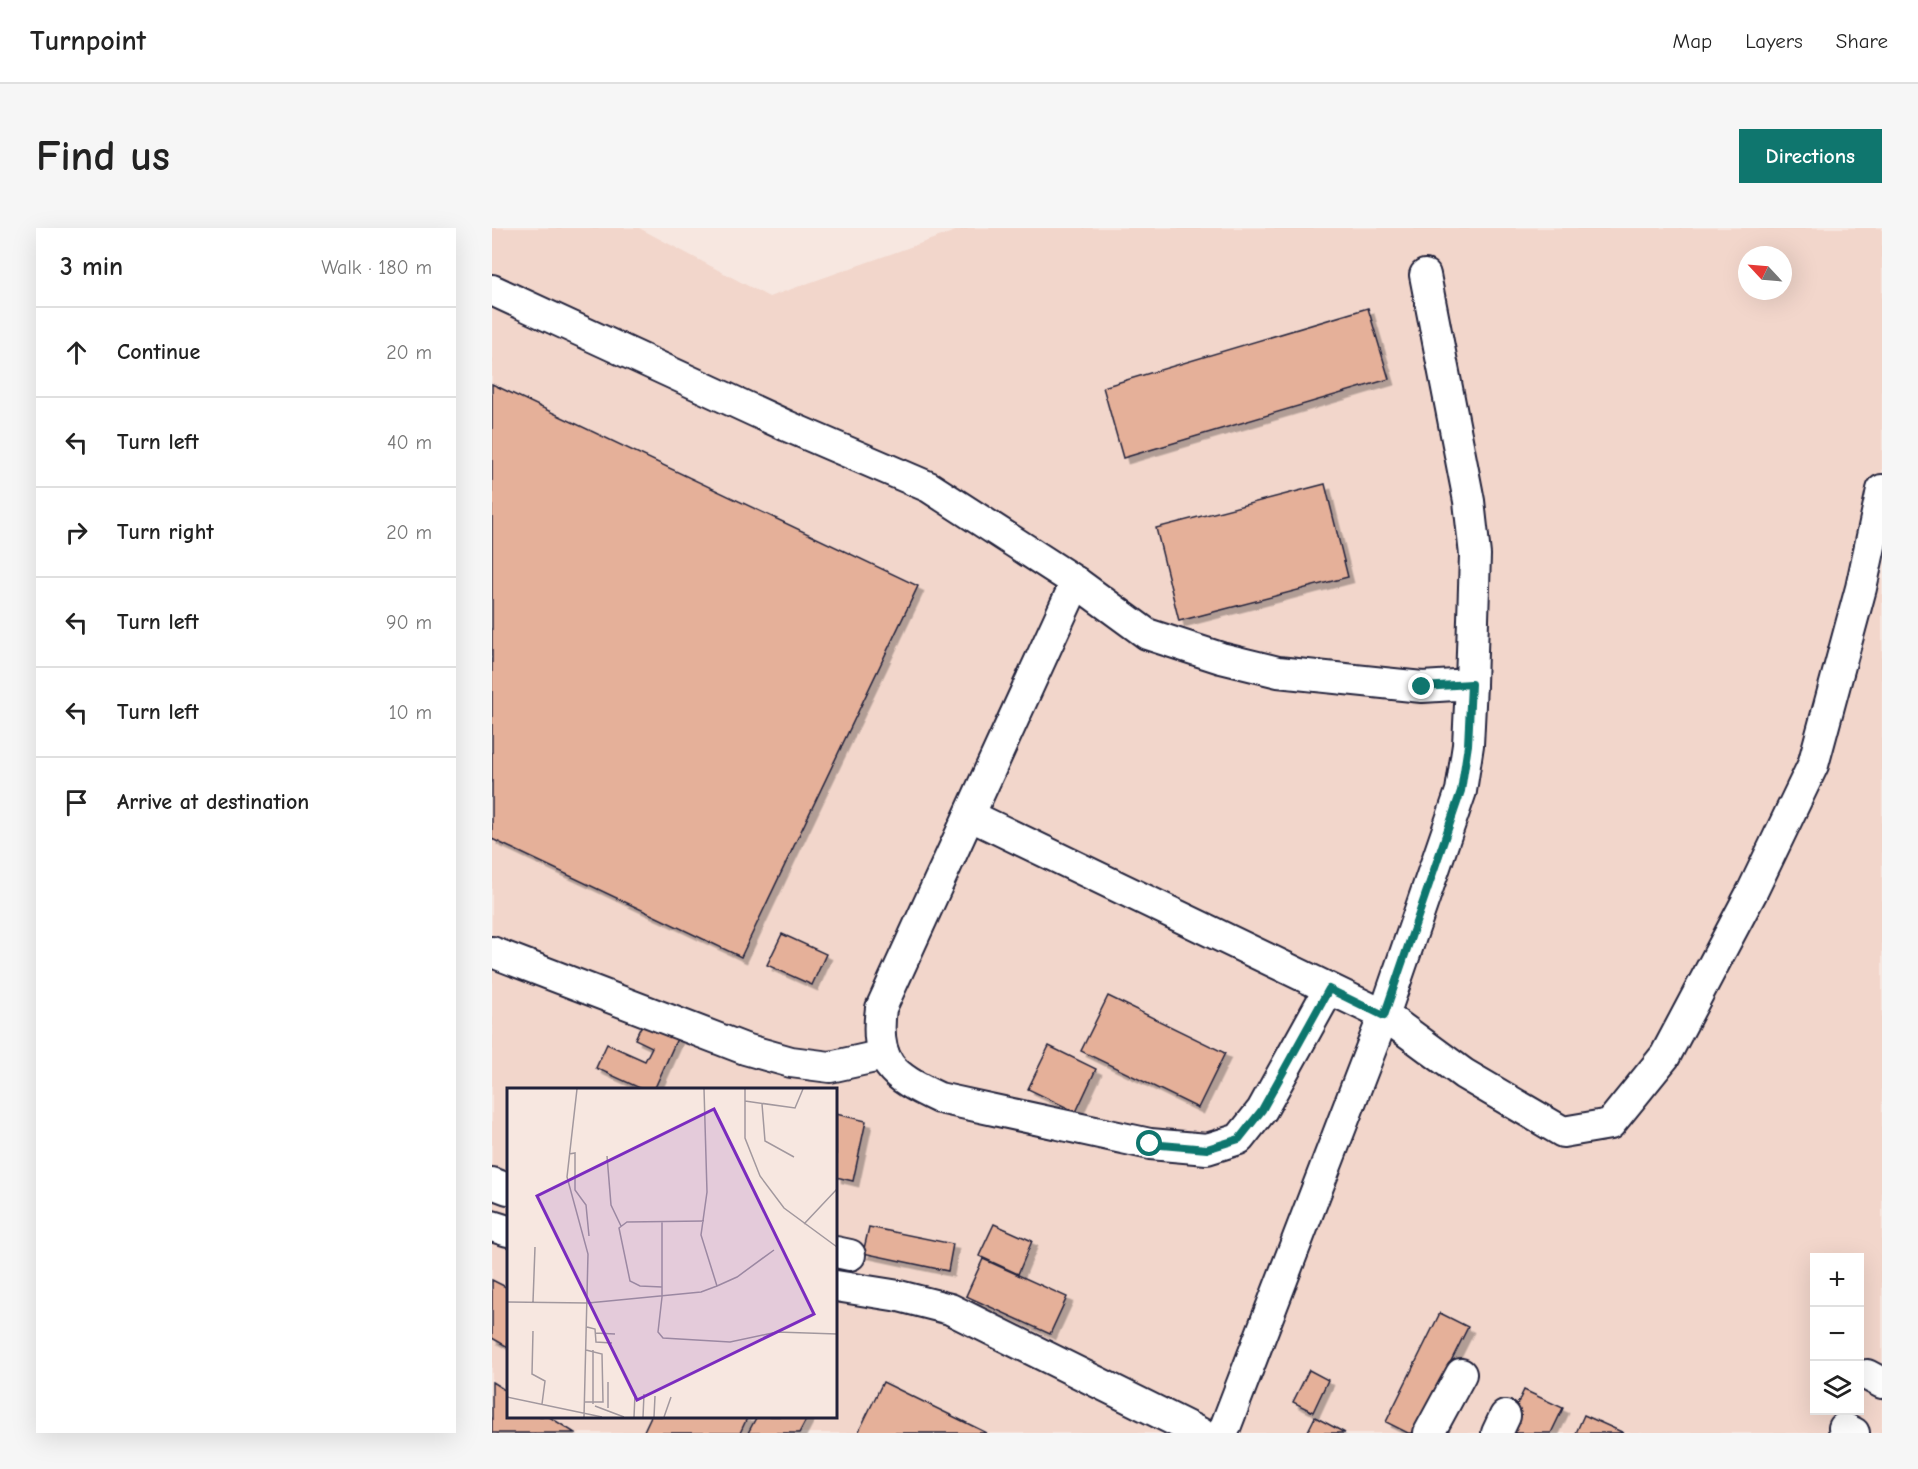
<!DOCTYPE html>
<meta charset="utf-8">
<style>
body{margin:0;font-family:"Comic Neue",sans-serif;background:#f6f6f6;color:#222}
.controls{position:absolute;right:18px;bottom:18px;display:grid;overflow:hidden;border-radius:0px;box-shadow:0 6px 24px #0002}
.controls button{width:54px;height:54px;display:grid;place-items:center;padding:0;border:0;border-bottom:2px solid #e0e0e0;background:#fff;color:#222;font:30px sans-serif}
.compass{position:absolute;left:1246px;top:18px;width:54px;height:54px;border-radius:50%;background:#fff;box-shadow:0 6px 24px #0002;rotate:296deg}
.stop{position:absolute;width:18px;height:18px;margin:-14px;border:4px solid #0f766e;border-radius:50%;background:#fff}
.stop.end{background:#0f766e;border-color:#fff;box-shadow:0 2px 6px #0008}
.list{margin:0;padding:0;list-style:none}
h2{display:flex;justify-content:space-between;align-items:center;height:78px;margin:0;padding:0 24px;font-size:26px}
h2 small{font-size:20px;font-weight:400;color:#767676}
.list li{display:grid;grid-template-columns:39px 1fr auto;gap:18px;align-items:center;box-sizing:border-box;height:90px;padding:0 24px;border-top:2px solid #e0e0e0}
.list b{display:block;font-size:22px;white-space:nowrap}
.list em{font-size:20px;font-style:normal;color:#767676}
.icon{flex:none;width:33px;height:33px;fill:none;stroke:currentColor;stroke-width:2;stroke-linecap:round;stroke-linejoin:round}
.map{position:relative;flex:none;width:1390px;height:1205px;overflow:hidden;border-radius:0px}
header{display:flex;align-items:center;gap:36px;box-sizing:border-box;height:84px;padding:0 30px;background:#fff;border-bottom:2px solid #e0e0e0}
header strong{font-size:28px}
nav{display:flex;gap:33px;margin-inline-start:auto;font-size:21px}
.intro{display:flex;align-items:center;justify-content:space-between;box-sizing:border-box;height:144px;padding:0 36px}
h1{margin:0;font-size:42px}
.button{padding:15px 27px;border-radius:0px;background:#0f766e;color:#fff;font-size:21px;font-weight:700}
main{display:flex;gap:36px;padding:0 36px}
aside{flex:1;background:#fff;border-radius:0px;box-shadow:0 6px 24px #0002}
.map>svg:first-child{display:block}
.built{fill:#f2d6cb;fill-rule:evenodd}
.building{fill:#e5b099;stroke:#22223b;stroke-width:1.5;filter:url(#shadow)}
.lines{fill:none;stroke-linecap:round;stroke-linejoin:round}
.minor-casing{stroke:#22223b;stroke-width:34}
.minor{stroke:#fff;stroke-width:30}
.route{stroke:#0f766e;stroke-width:8}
.inset-road{fill:none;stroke:#a2989e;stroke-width:1.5}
.view{fill:#7b2cbf;fill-opacity:0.15;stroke:#7b2cbf;stroke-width:3}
.inset-edge{fill:none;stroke:#22223b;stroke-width:3}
</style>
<header>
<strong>Turnpoint</strong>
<nav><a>Map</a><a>Layers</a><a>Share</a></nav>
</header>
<div class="intro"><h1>Find us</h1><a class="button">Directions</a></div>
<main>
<aside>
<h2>3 min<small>Walk · 180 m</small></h2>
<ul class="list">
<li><svg class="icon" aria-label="ahead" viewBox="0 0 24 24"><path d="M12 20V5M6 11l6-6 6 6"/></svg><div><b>Continue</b></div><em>20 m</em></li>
<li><svg class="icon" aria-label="left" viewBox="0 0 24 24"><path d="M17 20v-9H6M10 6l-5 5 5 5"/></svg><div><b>Turn left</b></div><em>40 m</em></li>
<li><svg class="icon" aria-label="right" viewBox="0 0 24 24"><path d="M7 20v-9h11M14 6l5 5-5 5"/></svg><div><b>Turn right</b></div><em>20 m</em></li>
<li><svg class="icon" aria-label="left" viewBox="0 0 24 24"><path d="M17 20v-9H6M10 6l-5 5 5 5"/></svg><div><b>Turn left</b></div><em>90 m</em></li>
<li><svg class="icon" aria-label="left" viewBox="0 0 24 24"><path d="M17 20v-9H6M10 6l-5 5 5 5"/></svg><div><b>Turn left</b></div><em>10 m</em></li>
<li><svg class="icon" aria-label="arrive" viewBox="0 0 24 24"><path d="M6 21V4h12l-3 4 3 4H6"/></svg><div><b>Arrive at destination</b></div></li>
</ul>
</aside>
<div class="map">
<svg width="1390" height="1205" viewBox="0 0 1390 1205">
<defs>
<filter id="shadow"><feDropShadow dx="5.5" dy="5.5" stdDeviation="0" flood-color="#0004"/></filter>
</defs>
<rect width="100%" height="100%" fill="#f7e7e0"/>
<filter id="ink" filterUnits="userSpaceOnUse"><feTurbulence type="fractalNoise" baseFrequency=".0167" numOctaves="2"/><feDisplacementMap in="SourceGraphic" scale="12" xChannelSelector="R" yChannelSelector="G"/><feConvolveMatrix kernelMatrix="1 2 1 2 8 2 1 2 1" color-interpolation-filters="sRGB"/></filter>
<g filter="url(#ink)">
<path class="built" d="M0,0H147L277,69L472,0H1390V1205H0ZM1255,27H1291V63H1255ZM16,862H344V1188H16ZM1322,1030H1368V1182H1322Z"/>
<g class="building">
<polygon points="876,80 897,151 631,230 611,159"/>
<polygon points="0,156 426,358 249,729 0,611"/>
<polygon points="833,256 856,349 687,393 664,300"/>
<polygon points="290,706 334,726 320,757 275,737"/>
<polygon points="616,768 733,825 706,880 589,823"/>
<polygon points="153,790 187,806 162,862 152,862 104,840 115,816 153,833 160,819 143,811"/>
<polygon points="557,818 604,841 584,884 536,861"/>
<polygon points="344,886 374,893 361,953 344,949"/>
<polygon points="502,996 540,1013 526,1046 487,1028"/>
<polygon points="377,999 461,1016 456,1043 371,1025"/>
<polygon points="491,1031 575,1069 558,1106 474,1068"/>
<polygon points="0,1052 16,1060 16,1119 0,1110"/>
<polygon points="948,1085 976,1099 923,1205 916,1205 894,1194"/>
<polygon points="817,1142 836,1152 821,1184 801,1174"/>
<polygon points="0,1154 16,1164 16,1188 56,1188 83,1205 0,1205"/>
<polygon points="391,1154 495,1205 366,1205"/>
<polygon points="1032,1162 1071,1180 1059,1205 1018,1205 1013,1202"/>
<polygon points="1092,1187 1132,1205 1084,1205"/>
<polygon points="159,1188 256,1188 248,1205 151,1205"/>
<polygon points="265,1188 316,1188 307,1205 256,1205"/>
<polygon points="823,1189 853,1205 815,1205"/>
</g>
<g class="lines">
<g class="minor-casing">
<g id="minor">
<polyline points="933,47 977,273 983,327 979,456"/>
<polyline points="0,62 295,198 437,259 584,354 655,406 729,430 786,444 930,459 979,456 976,517 969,563 892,787 731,1205"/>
<path d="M584,354L389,780C382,835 400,848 447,870L658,916L715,921L747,911L770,882L837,761"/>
<polyline points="479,588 892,787 972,846 1071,904 1118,896 1173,828 1261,662 1321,537 1369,360 1390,262"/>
<polyline points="0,724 253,821 299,834 338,839 392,827"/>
<polyline points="0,955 16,961"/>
<polyline points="0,998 16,1003"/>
<polyline points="344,1024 358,1027"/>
<polyline points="344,1058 407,1068 458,1081 708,1205"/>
<polyline points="1375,1147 1390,1155"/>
<polyline points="1352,1200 1362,1205"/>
<polyline points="937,1205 969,1146"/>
<polyline points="1005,1205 1013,1188"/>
</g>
</g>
<use href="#minor" class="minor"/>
</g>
</g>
<g class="lines" filter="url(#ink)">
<polyline class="route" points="658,916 715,921 747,911 770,882 837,761 892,788 969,563 976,517 979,456 930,459"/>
</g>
<g transform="translate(15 860)">
<rect width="330" height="330" fill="#f7e7e0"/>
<path class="inset-road" d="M70,1L60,89L81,166L77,329M238,1V50L253,88L277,120L330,159M238,13L288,20L296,1M255,16L258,53L287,69M62,66L68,65V102L79,117L82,148M100,68L104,117L114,138M155,134V209L151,244L156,250L223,254L270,244L330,246M297,136L330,101M210,198L230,189L267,162M155,199L133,198L123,193L112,140L120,134L197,133M0,214L81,215L194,204L210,198L194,147L200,104L197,1M26,214L28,159M80,239L88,241L89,254L105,255M26,243L25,286L38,293L35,316M88,245L108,246M86,262V316M0,309L95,329M78,314H96L95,266L79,262M88,318L117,329M101,320V294M127,329L128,306M136,329L137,306M147,329L148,308M157,329L164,309"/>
<path class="view" d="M207,21L307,226L130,312L30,108Z"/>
<rect width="330" height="330" class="inset-edge"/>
</g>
</svg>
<div class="controls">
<button>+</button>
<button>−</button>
<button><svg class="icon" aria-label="layers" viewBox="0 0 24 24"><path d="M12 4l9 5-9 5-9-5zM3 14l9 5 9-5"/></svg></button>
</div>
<svg class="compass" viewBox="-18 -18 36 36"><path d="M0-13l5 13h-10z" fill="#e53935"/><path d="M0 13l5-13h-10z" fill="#767676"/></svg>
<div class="stop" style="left:658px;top:916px"></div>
<div class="stop end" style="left:930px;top:459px"></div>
</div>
</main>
